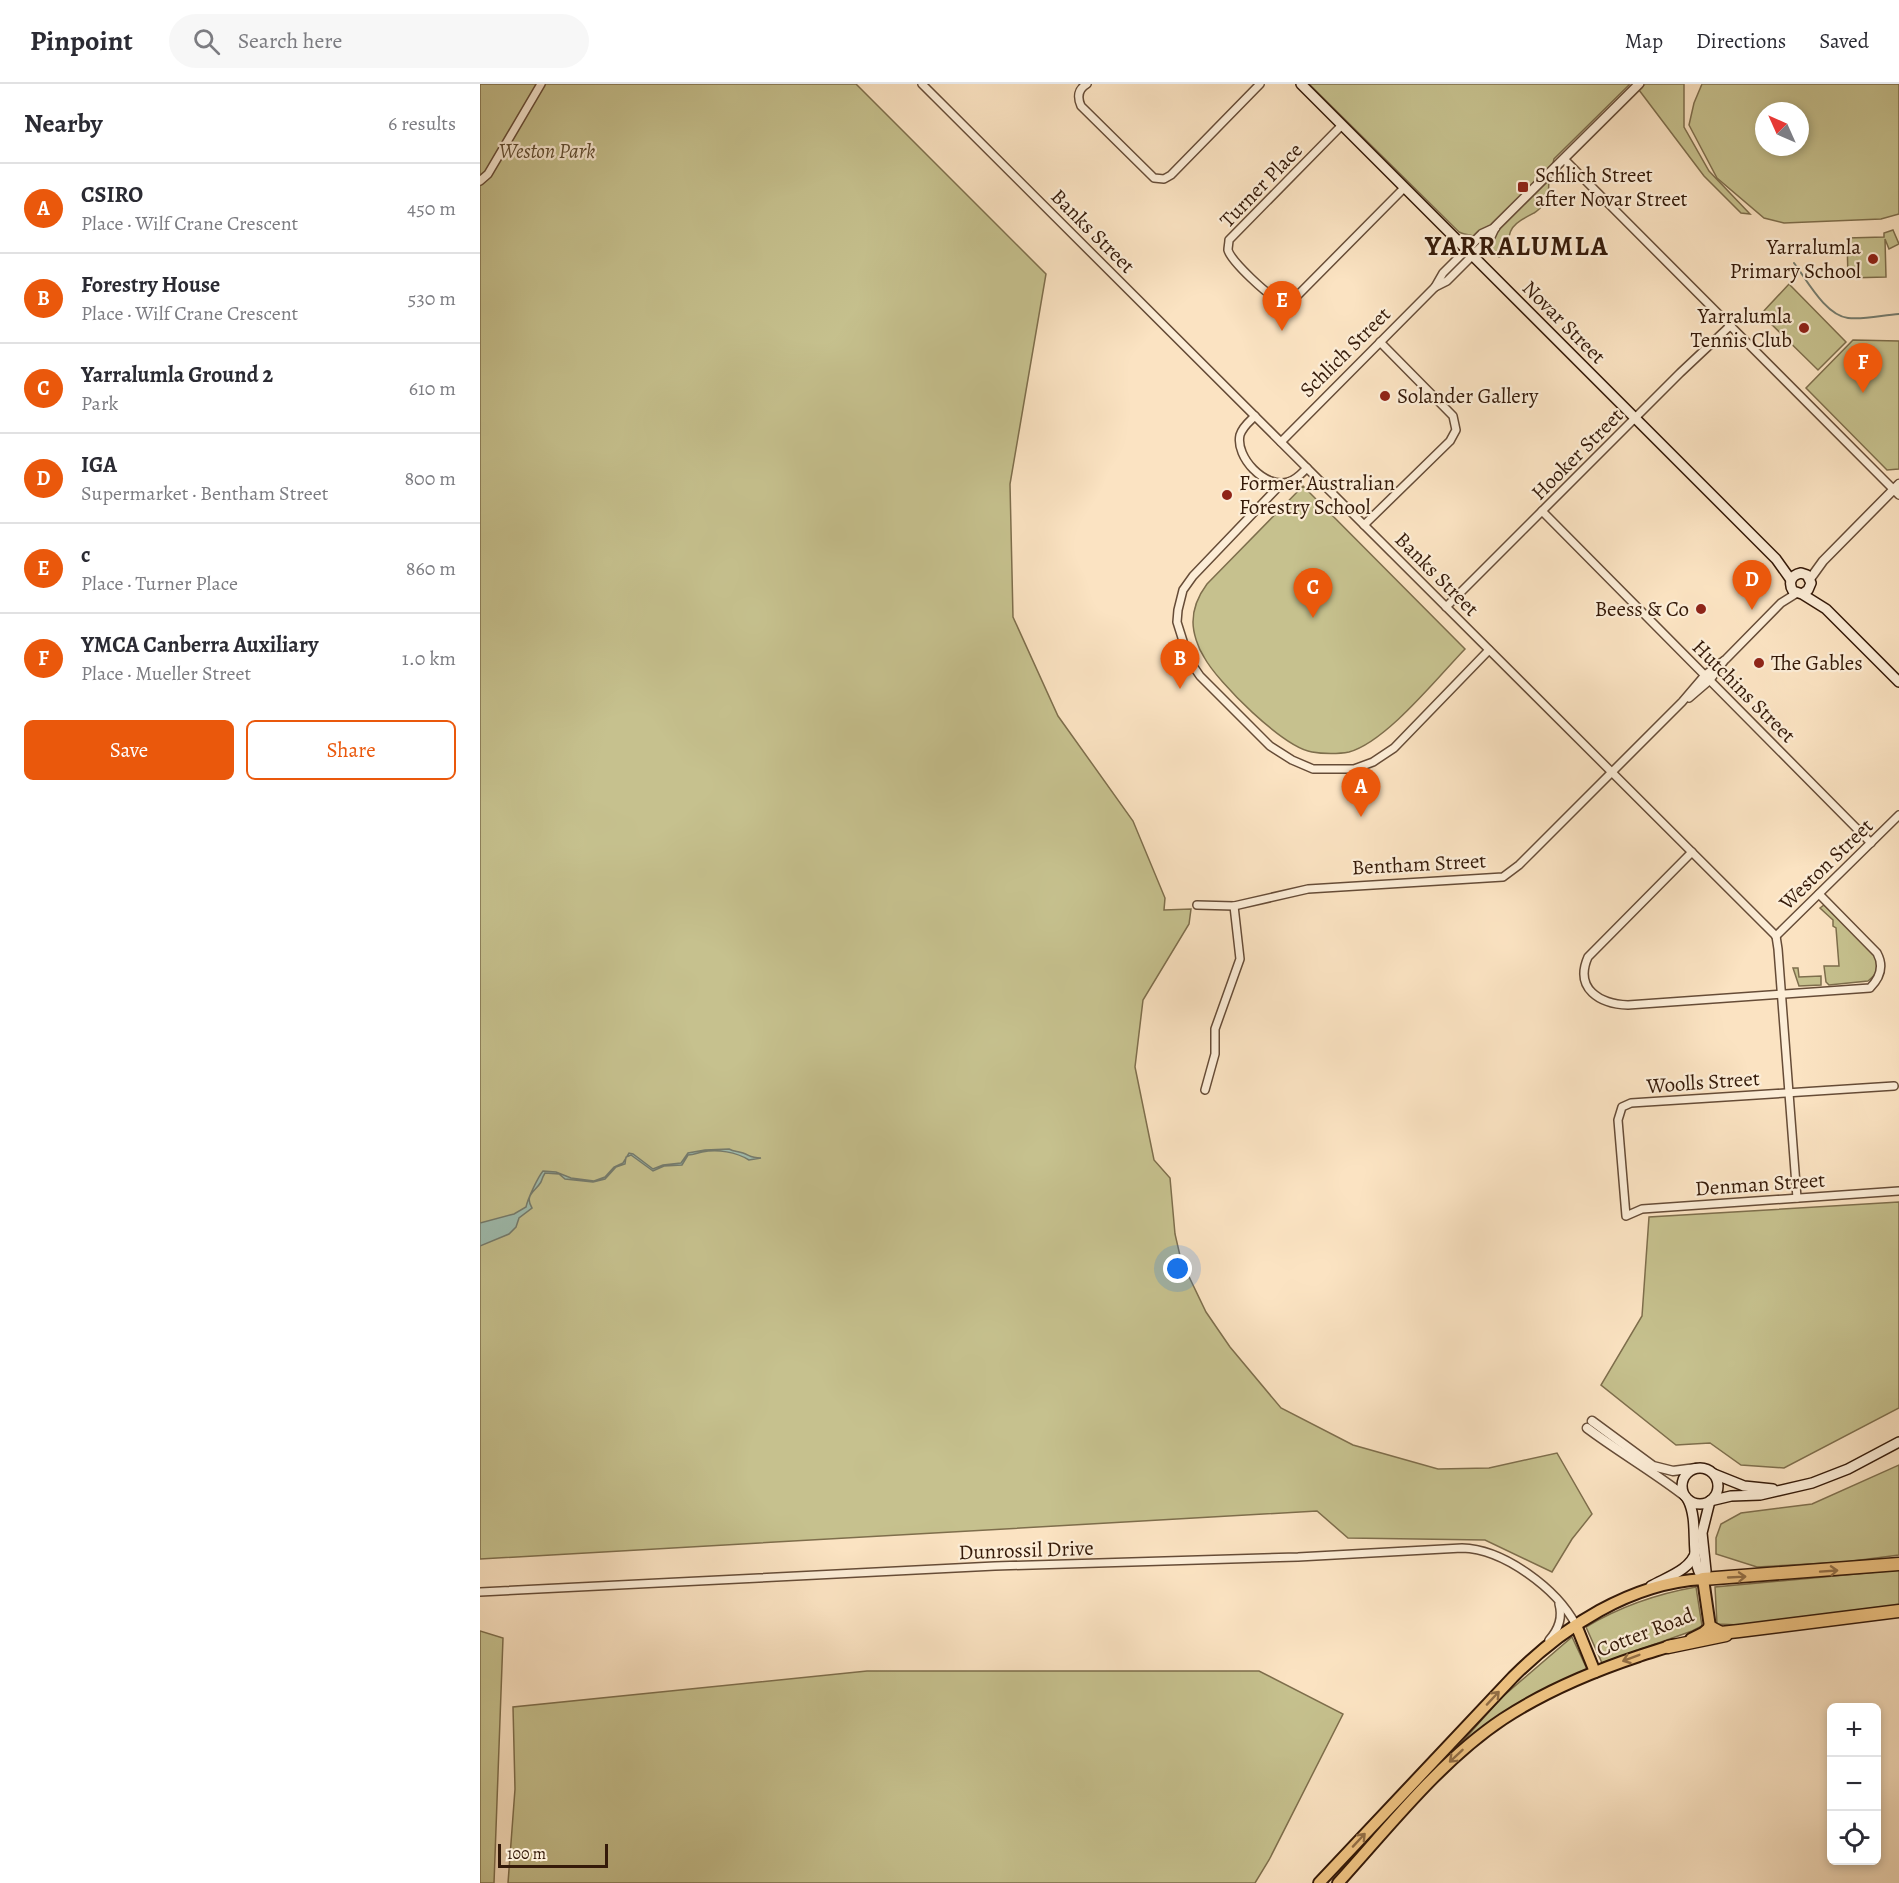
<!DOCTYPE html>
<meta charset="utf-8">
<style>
body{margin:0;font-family:Alegreya,serif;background:#f7f7f7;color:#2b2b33}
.controls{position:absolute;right:18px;bottom:18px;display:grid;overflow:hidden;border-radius:9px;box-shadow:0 3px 9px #0003}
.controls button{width:54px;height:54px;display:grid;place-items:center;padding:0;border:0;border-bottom:2px solid #e1e1e2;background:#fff;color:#2b2b33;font:30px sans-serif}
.compass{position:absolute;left:1275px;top:18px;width:54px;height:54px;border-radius:50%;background:#fff;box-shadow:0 3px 9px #0003;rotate:315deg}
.scale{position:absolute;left:18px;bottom:15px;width:110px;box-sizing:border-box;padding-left:6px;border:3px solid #351a09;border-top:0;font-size:16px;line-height:21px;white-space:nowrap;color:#351a09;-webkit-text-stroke:4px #fcedd7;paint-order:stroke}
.you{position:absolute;left:698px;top:1185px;width:21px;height:21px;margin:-15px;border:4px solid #fff;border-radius:50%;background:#1a73e8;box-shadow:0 0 0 9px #1a73e833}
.badge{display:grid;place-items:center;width:39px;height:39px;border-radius:50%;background:#ea580c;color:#fff;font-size:20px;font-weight:700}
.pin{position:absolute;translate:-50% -50px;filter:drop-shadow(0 2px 3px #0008)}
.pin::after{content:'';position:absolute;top:32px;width:21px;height:18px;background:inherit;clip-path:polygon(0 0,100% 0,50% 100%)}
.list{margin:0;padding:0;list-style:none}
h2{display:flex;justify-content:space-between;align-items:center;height:78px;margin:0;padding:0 24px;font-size:26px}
h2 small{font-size:20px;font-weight:400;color:#7c7c81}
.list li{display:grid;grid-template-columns:39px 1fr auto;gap:18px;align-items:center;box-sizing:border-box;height:90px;padding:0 24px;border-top:2px solid #e1e1e2}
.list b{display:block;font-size:22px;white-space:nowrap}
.list p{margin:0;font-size:20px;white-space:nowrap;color:#7c7c81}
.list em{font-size:20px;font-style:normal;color:#7c7c81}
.actions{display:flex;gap:12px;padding:18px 24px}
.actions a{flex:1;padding:14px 0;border:2px solid #ea580c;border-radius:9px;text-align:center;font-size:21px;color:#ea580c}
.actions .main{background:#ea580c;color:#fff}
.icon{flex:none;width:33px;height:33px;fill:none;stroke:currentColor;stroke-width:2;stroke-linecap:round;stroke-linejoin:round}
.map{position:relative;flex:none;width:1419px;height:1799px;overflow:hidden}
header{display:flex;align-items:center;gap:36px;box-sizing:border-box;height:84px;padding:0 30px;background:#fff;border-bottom:2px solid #e1e1e2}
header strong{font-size:28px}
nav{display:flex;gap:33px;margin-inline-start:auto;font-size:21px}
.search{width:420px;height:54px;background:#f7f7f7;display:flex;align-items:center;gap:15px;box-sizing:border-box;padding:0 21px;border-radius:33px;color:#7c7c81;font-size:22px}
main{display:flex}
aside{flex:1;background:#fff}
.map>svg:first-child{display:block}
.green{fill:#c6c18e;stroke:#7e6e4c;stroke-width:1.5;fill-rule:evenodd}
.water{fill:#9fbeb1;stroke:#757c6e;stroke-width:1.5}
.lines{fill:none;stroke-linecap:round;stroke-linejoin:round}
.stream{stroke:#757c6e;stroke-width:2}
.minor-casing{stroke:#664c37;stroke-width:10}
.tertiary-casing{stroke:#664c37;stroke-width:11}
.secondary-casing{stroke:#351a09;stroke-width:12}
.primary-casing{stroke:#351a09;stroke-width:14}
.motorway-casing{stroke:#351a09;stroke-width:15}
.minor{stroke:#fcedd7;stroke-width:7}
.tertiary{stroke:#fcedd7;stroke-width:8}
.secondary{stroke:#fcedd7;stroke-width:9}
.primary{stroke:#eec281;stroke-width:10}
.motorway{stroke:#eec281;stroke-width:12}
.oneway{stroke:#926e45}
.poi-dot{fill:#8f2418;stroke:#fcedd7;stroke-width:2}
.labels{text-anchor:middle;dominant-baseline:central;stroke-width:4.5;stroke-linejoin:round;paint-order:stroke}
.park-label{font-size:21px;font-style:italic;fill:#604c31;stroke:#fcedd7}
.poi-label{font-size:21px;fill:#351a09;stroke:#fcedd7;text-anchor:start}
.street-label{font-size:21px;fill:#351a09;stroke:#fcedd7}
.district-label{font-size:27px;font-weight:bold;letter-spacing:1.5px;fill:#351a09;stroke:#fcedd7}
</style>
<header>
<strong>Pinpoint</strong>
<div class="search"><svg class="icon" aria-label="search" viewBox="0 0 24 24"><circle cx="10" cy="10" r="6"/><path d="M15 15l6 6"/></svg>Search here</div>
<nav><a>Map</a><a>Directions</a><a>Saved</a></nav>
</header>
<main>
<aside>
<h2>Nearby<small>6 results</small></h2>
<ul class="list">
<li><span class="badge">A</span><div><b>CSIRO</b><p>Place · Wilf Crane Crescent</p></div><em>450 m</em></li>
<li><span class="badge">B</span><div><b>Forestry House</b><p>Place · Wilf Crane Crescent</p></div><em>530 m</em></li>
<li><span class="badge">C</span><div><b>Yarralumla Ground 2</b><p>Park</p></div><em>610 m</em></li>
<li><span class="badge">D</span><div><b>IGA</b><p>Supermarket · Bentham Street</p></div><em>800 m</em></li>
<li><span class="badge">E</span><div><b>c</b><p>Place · Turner Place</p></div><em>860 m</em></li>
<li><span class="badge">F</span><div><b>YMCA Canberra Auxiliary</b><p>Place · Mueller Street</p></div><em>1.0 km</em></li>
</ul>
<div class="actions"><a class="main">Save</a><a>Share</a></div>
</aside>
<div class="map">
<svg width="1419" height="1799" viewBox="0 0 1419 1799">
<rect width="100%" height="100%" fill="#fbe3c2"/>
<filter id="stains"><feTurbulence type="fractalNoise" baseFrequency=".00333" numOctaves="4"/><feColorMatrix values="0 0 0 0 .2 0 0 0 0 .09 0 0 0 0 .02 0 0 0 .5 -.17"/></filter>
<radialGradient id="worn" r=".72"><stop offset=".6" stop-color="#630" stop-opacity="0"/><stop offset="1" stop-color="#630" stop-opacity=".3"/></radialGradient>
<g class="green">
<polygon points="0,0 376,0 566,190 530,400 533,533 578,632 653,737 685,814 684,826 711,825 709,840 663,916 655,983 674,1076 690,1094 695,1150 701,1176 726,1228 750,1263 801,1324 873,1361 958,1385 1009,1384 1077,1369 1112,1430 1092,1455 1072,1488 1005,1456 868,1454 837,1427 0,1475"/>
<path d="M829,0H1150L1074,75L1069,96L1068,116C1064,120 1059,126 1054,129C1033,140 1027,143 1028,169L1019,173L1010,164L1013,160L1002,159L1004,154C995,151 986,152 979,148Z"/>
<polygon points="1165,0 1204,0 1204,43 1229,87 1270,130 1261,129 1224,92 1159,6"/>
<path d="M1222,0H1419V130L1401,135L1304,139L1284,134L1237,94L1209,41L1214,19ZM1284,27H1320V63H1284Z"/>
<polygon points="1413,146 1419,160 1409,165 1405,155 1406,193 1368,194 1367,154 1404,153 1404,149"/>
<polygon points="1309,200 1366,258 1338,286 1281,230"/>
<polygon points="1373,256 1419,257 1419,385 1407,386 1326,304"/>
<path d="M823,402L985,565C957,594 906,658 869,668C859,670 843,670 832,668C803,663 738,599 724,573C718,564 713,549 713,538C713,523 718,512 727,500Z"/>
<path d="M1344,821L1394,870C1399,882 1399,889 1388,897L1349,901L1346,898L1344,882H1359L1356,844L1353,842V836L1340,824Z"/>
<polygon points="1313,884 1318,884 1319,893 1341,892 1341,901 1319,902"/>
<polygon points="1419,1118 1419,1324 1304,1384 1261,1381 1230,1359 1196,1361 1121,1301 1162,1232 1169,1133"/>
<polygon points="1419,1381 1419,1471 1365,1478 1277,1483 1236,1470 1236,1454 1241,1440 1261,1429 1332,1420"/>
<polygon points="1419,1486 1419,1522 1260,1541 1237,1540 1235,1503"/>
<path d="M1216,1503L1222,1542L1212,1547L1122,1579L1106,1543C1141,1522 1176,1510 1216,1503Z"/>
<polygon points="0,1547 23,1554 14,1799 0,1799"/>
<polygon points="1092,1553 1107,1585 1041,1617 969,1673 1021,1614"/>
<polygon points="387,1587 779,1587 863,1630 789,1776 775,1799 28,1799 35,1705 33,1623"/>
</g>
<path class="water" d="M249,1065C254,1068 257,1067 263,1069C271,1072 270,1074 281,1074L269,1076C256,1068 238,1065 222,1068C217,1069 214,1071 208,1071L202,1081L184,1082L173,1087L151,1071L146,1073L145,1080L136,1083L125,1095L113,1098L85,1095L79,1090L65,1089C63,1092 62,1095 61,1098C55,1108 44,1111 52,1124L39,1134L36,1143L29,1150L0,1162V1139L34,1130L46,1123C48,1114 58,1093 63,1087L76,1088L91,1094L114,1097L125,1093L134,1083L143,1079L149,1069L153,1070L173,1085L183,1081L201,1079L208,1069L225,1066Z"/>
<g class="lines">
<path class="stream" d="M1314,179C1327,196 1345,231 1368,234C1384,236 1403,231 1419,230"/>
<g class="minor-casing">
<g id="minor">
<polyline points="442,0 1296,852"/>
<path d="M607,0C598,5 597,13 601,22L674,94L684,95L691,91L780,0"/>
<path d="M862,41L749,156C749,159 748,163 748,166C751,177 788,212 798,215C805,217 810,215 816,213L924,104"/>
<polyline points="1084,75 1419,411"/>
<polyline points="0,97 8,90 61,0"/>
<polyline points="955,203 967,197 992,172"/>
<path d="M775,332C769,338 763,342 760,351C755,373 785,405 808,398C816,396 822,389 827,384"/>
<polyline points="801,358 955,203 963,189 986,166"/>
<polyline points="802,399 713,492 703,506 698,526 697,538 709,576 720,592 790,662 812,676 833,685 874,685 893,678 914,664 1009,566"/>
<polyline points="1062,427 1391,759"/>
<polyline points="884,441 970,357 976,346 973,332 900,258"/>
<polyline points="966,523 1200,289 1251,241"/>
<polyline points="1209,614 1230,596 1244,577"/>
<path d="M1212,768L1108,873C1094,905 1120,920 1148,921L1390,904C1400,894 1404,882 1397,869L1339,810"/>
<polyline points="717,821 754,822 828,805 1023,793 1039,781 1202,618 1225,591 1246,575 1301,519 1317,509"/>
<polyline points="1296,852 1298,865 1317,1114"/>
<polyline points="1296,852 1419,731"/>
<polyline points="1414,1002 1151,1019 1142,1023 1138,1036 1146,1132 1162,1125 1419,1107"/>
<polyline points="725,1006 735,970 735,945 760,875 754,822"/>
<path d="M0,1508L515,1482L818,1473L982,1464C1024,1465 1077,1505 1096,1541"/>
<path d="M1069,1556C1079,1545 1083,1534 1079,1520"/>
</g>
</g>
<g class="tertiary-casing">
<g id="tertiary">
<polyline points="986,166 1002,150 1015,144"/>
<polyline points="992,172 1009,156 1015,143 1159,0"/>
<polyline points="1330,495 1343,477 1419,400"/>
<polyline points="1112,1337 1173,1382 1193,1387 1216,1384"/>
<path d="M1107,1344C1139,1368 1174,1388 1206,1413"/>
</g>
</g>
<g class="secondary-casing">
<g id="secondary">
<polyline points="821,0 1296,475 1311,496"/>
<path d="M1322,510L1328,506L1331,499L1327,491L1321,489C1311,491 1308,499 1313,507L1322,510L1346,525L1419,598"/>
<circle cx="1220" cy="1402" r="18"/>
<polyline points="1234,1390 1264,1402 1293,1405"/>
<path d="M1208,1416C1220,1440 1208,1474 1223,1495"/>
<polyline points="1230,1417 1251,1412 1280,1411 1332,1399 1368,1385 1419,1358"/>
<polyline points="1223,1495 1226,1487 1222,1449 1230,1417"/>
<path d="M1171,1502C1187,1493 1211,1486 1216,1467"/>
</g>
</g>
<g class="primary-casing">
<g id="primary">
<polyline points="1096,1541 1115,1588"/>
<path d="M839,1799L1033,1593C1083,1543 1150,1499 1223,1495L1230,1543L1223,1549L1211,1555"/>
<path d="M858,1799C909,1743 960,1677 1023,1635C1064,1608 1111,1588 1159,1572C1170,1568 1182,1565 1193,1561"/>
</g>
</g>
<g class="motorway-casing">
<g id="motorway">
<polyline points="1223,1495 1419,1480"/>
<polyline points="1230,1543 1241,1549 1259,1547 1419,1527"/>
<polyline points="1188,1563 1246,1551"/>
</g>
</g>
<use href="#minor" class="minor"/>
<use href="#tertiary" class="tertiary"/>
<use href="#secondary" class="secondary"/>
<use href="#primary" class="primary"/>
<use href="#motorway" class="motorway"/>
</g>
<defs><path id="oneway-shaft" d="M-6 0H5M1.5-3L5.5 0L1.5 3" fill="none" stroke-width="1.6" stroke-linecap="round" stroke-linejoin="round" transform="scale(1.5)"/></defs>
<g class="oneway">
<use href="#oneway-shaft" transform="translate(1349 1487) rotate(-4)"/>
<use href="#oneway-shaft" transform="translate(1257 1493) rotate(-3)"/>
<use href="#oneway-shaft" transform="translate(1151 1574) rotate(159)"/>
<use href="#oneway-shaft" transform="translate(1013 1614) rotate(-47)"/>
<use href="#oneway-shaft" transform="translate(976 1672) rotate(137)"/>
<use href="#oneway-shaft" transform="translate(879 1756) rotate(-47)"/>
</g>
<g class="poi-dot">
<rect x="1037" y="97" width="12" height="12" rx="3"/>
<circle cx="1393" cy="175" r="6"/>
<circle cx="1324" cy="244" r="6"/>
<circle cx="905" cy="312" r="6"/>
<circle cx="747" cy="411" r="6"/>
<circle cx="1221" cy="525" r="6"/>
<circle cx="1279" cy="579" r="6"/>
</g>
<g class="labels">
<g class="park-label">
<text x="67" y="67">Weston Park</text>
</g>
<g class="poi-label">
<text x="1055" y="91">Schlich Street<tspan x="1055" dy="24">after Novar Street</tspan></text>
<text x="1381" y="163" text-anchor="end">Yarralumla<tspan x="1381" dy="24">Primary School</tspan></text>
<text x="1312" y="232" text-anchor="end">Yarralumla<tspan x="1312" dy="24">Tennis Club</tspan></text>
<text x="917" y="312">Solander Gallery</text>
<text x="759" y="399">Former Australian<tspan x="759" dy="24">Forestry School</tspan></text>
<text x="1209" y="525" text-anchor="end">Beess &amp; Co</text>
<text x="1291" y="579">The Gables</text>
</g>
<g class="street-label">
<text transform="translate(781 101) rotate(-46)">Turner Place</text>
<text transform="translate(613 147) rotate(45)">Banks Street</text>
<text transform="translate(1084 238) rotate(45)">Novar Street</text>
<text transform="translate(865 268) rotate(-45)">Schlich Street</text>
<text transform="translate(1097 370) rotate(-45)">Hooker Street</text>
<text transform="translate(957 490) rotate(45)">Banks Street</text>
<text transform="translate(1264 607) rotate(45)">Hutchins Street</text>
<text transform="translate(939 780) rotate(-3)">Bentham Street</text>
<text transform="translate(1346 780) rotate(-44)">Weston Street</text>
<text transform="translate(1223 998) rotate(-4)">Woolls Street</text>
<text transform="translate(1280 1100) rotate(-4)">Denman Street</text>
<text transform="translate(546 1466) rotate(-2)">Dunrossil Drive</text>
<text transform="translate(1165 1548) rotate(-21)">Cotter Road</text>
</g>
<g class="district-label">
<text x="1037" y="162">YARRALUMLA</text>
</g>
</g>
<rect width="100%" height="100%" filter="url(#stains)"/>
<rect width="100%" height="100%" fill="url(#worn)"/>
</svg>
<div class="controls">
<button>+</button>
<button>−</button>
<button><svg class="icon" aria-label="locate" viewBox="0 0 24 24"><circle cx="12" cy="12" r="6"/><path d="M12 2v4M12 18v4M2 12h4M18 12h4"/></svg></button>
</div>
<svg class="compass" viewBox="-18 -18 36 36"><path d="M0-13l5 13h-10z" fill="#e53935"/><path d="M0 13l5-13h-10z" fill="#7c7c81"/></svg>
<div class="scale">100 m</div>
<div class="you"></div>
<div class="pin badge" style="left:881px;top:733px">A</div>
<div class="pin badge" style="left:700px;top:605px">B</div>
<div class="pin badge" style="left:833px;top:534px">C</div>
<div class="pin badge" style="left:1272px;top:526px">D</div>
<div class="pin badge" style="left:802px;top:247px">E</div>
<div class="pin badge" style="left:1383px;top:309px">F</div>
</div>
</main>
